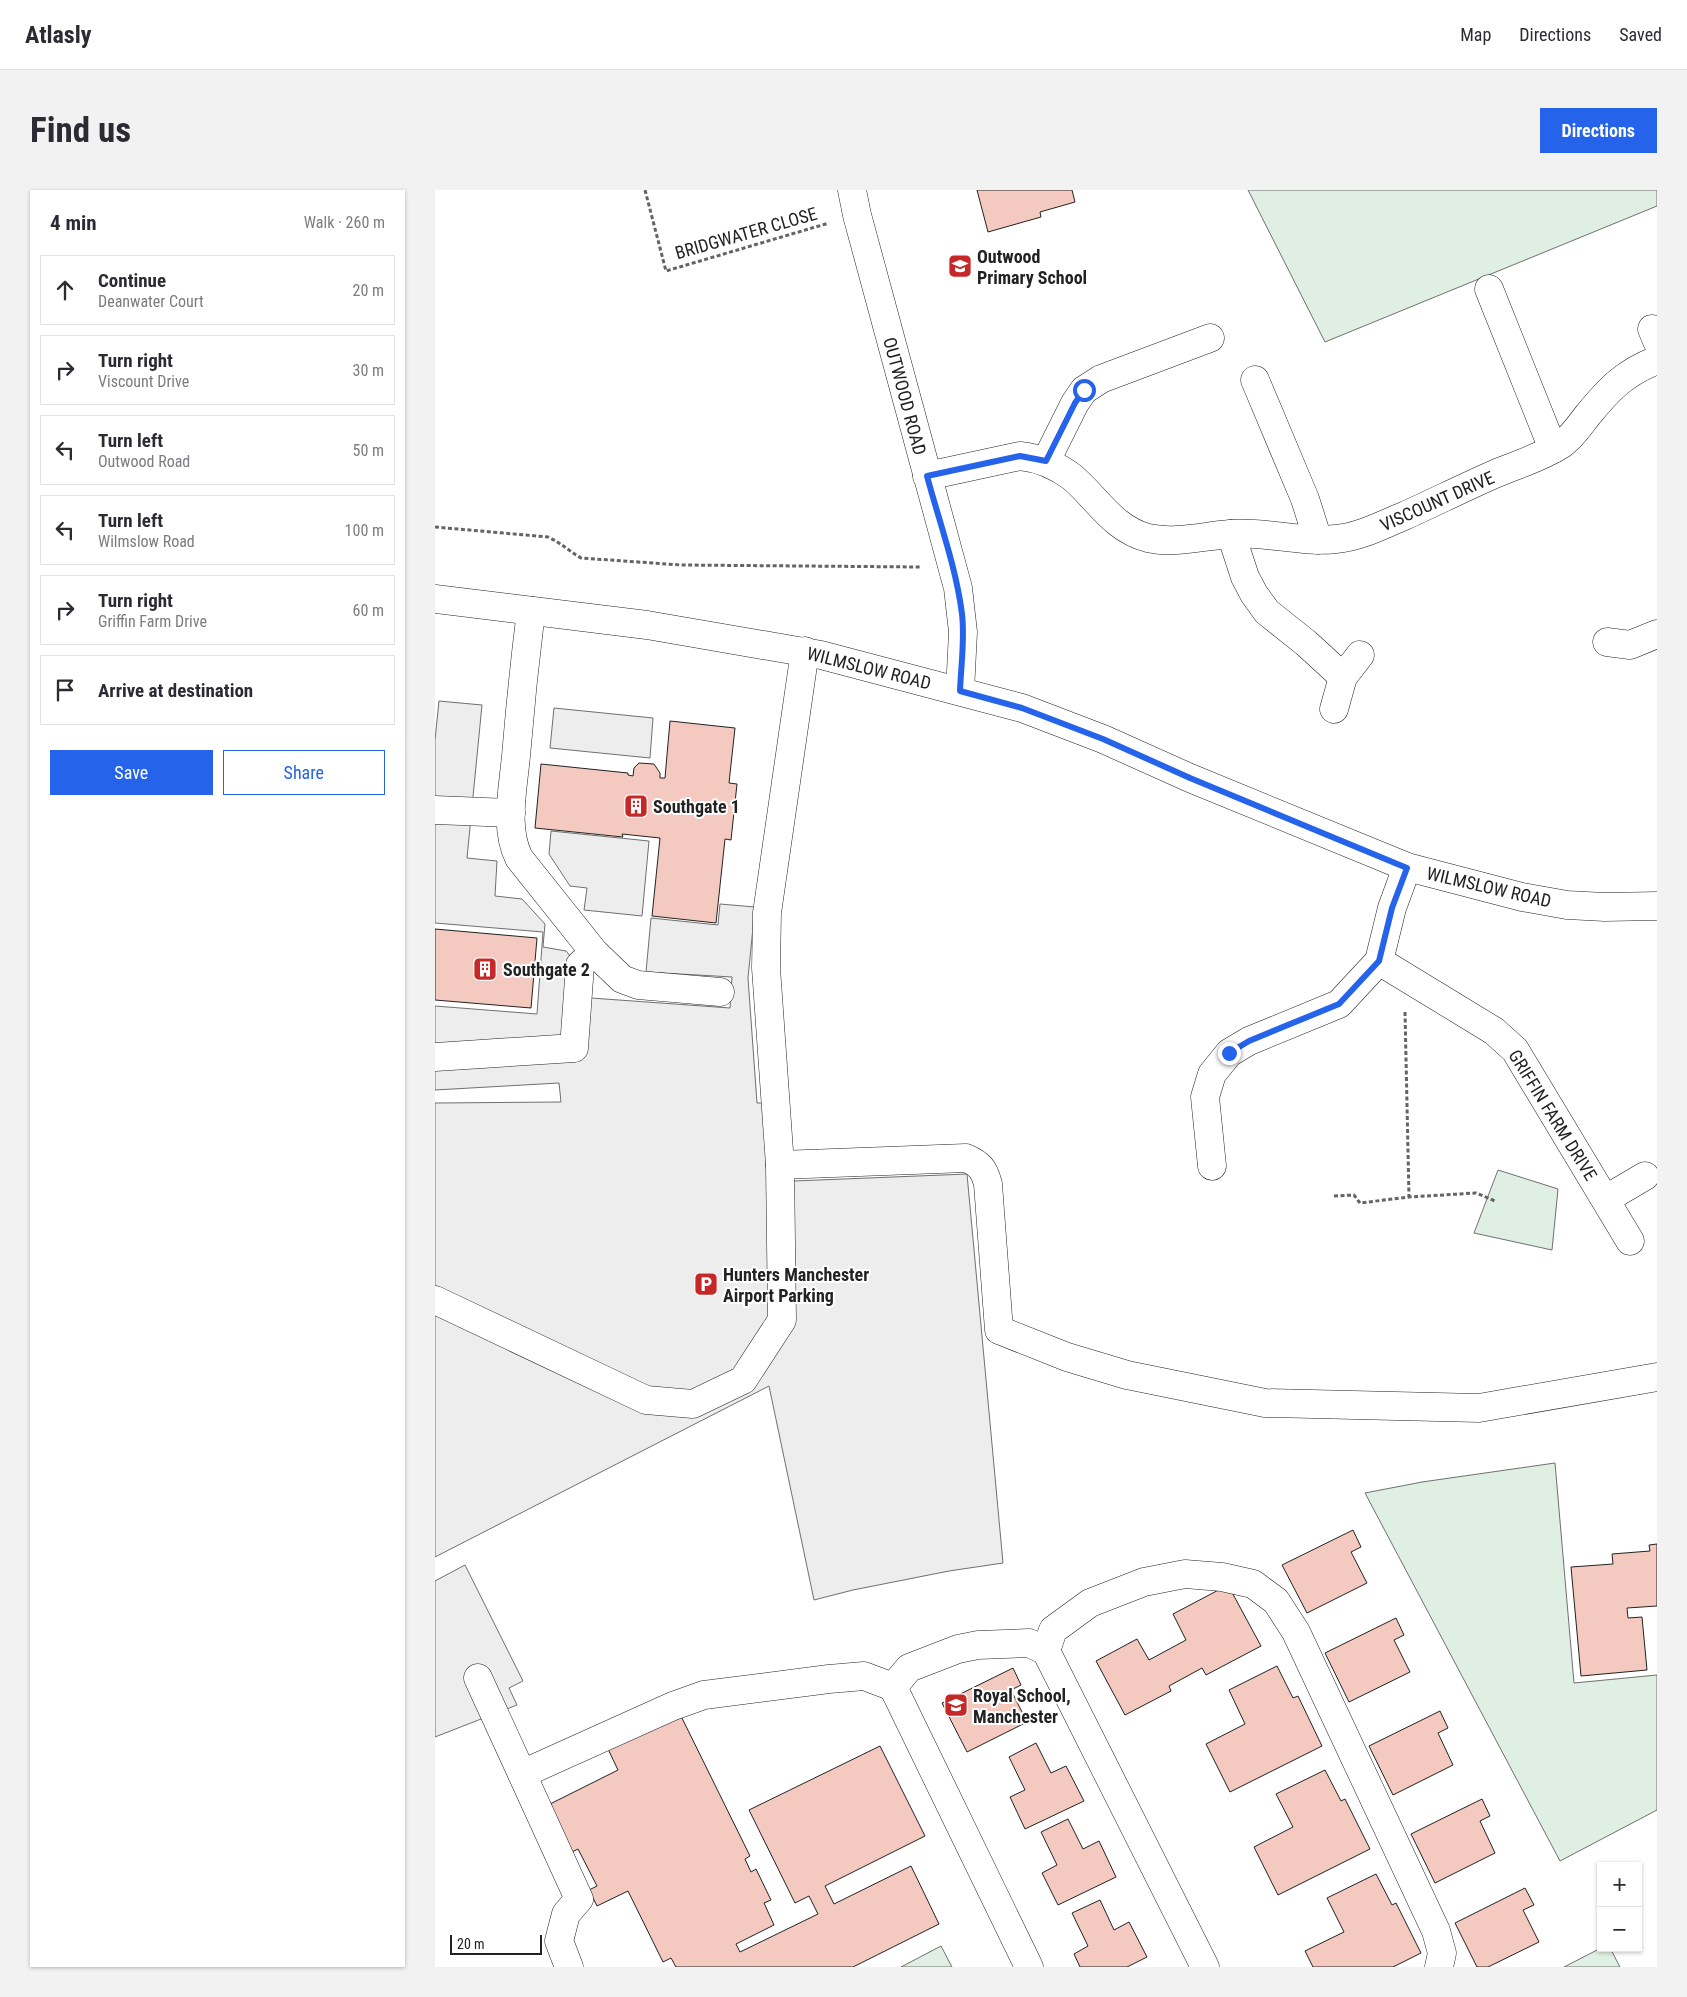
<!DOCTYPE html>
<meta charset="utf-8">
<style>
body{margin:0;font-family:"Roboto Condensed",sans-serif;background:#f2f2f3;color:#2b2b33}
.controls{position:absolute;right:15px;bottom:15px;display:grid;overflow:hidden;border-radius:0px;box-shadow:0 1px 4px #0004}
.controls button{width:45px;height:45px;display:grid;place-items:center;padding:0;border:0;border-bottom:1px solid #e1e1e2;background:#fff;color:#2b2b33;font:25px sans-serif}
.scale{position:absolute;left:15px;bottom:12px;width:92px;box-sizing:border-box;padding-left:5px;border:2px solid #222;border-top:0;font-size:14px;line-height:18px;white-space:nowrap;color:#222;-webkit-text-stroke:4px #fff;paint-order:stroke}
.stop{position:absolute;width:15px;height:15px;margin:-11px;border:4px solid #2563eb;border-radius:50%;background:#fff}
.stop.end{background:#2563eb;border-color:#fff;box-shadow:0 1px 5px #0008}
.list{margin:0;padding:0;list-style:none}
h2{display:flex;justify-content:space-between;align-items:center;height:65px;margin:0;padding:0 20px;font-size:21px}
h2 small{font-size:16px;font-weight:400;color:#7c7c81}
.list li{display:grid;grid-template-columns:32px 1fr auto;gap:15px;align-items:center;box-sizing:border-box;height:70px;margin:0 10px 10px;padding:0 10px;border:1px solid #e1e1e2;border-radius:0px}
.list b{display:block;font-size:19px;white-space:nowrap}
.list p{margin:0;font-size:16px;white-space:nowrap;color:#7c7c81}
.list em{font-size:16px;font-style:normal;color:#7c7c81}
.actions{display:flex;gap:10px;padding:15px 20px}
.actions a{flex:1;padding:11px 0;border:1px solid #2563eb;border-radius:0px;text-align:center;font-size:18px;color:#2563eb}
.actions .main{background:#2563eb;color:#fff}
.icon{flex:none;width:28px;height:28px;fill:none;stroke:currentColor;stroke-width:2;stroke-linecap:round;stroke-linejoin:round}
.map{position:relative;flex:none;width:1222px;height:1777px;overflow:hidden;border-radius:0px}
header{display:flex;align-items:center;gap:30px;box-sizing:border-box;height:70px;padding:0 25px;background:#fff;border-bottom:1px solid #e1e1e2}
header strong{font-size:24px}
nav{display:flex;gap:28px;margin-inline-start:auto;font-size:18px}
.intro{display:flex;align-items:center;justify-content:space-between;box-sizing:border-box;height:120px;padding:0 30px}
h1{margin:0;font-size:35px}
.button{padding:12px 22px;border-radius:0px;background:#2563eb;color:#fff;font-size:18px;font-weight:700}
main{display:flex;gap:30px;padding:0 30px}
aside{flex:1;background:#fff;border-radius:0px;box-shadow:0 1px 4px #0004}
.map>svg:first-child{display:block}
.green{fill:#e0efe3;stroke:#6f6f6f}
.parking{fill:#ededed;stroke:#6f6f6f}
.building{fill:#f3c9c0;stroke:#222}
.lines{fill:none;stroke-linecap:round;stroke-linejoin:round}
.minor-casing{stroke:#222;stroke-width:29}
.major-casing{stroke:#222;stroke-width:29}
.path{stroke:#646464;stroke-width:3;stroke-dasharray:4 2.5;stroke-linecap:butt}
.minor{stroke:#fff;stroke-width:28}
.major{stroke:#fff;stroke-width:28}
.route{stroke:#2563eb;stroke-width:6}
.labels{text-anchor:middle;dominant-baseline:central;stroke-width:4;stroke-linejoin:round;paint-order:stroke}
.street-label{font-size:18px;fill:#222;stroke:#fff}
.poi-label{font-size:18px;font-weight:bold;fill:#222;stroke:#fff;text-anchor:start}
</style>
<header>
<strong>Atlasly</strong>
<nav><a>Map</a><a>Directions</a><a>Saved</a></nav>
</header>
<div class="intro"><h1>Find us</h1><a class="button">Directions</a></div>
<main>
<aside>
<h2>4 min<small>Walk · 260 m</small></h2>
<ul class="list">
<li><svg class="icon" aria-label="ahead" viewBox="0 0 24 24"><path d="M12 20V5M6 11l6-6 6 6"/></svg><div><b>Continue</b><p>Deanwater Court</p></div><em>20 m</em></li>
<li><svg class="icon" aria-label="right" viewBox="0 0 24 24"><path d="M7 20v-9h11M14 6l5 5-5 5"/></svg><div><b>Turn right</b><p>Viscount Drive</p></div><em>30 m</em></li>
<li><svg class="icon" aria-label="left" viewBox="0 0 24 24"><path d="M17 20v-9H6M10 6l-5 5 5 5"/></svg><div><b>Turn left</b><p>Outwood Road</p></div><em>50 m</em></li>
<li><svg class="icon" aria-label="left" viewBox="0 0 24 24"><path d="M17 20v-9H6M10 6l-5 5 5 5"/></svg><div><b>Turn left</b><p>Wilmslow Road</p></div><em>100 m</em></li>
<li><svg class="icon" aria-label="right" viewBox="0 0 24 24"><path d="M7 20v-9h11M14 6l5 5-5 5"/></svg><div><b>Turn right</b><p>Griffin Farm Drive</p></div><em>60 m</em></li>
<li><svg class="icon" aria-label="arrive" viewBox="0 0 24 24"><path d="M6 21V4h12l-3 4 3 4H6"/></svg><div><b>Arrive at destination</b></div></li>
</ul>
<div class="actions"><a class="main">Save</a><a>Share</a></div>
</aside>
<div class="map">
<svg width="1222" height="1777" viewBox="0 0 1222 1777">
<rect width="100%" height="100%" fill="#fff"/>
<g class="green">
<polygon points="813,0 1222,0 1222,16 890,152"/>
<polygon points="1063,980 1123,999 1117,1060 1039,1043"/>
<polygon points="1120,1273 1139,1493 1222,1485 1222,1620 1125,1671 930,1303 987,1292"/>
<polygon points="506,1756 517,1777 466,1777"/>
<polygon points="1166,1758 1175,1758 1185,1777 1129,1777"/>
</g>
<g class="parking">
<polygon points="4,511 47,515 32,668 62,671 60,706 87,709 110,734 108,757 131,761 156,791 156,808 295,818 297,787 211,782 216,728 283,735 285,714 320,717 313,788 322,913 329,913 334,992 532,984 568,1373 514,1381 418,1400 379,1410 334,1196 0,1367 0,913 126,912 124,893 0,900 0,816 102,824 108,742 0,733 0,550"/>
<polygon points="119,518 218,528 215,568 115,558"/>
<polygon points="116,641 214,651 207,726 149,720 152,698 135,696 114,664"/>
<polygon points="30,1375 88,1491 74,1498 82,1515 0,1547 0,1391"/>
</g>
<g class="building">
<polygon points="542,0 637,0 640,12 605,22 606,27 553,42"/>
<polygon points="235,531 300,538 294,593 302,594 296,650 290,649 281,733 217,726 225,648 187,644 188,647 100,638 106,574 193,583 193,585 198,586 199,578 204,573 219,574 225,583 225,588 230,588"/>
<polygon points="0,739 102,748 96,818 0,810"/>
<polygon points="918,1340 926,1357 916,1362 932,1393 872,1423 847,1375"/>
<polygon points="1222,1354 1222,1416 1192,1418 1193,1428 1207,1427 1212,1480 1146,1486 1136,1377 1178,1374 1177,1364 1215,1361 1214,1355"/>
<polygon points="793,1395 826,1456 771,1485 767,1478 734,1496 736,1501 690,1525 661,1471 702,1449 714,1470 751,1450 738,1424"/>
<polygon points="961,1428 969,1445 959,1450 975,1482 914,1512 890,1463"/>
<polygon points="842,1476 858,1508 863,1506 887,1556 795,1602 771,1554 810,1534 794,1500"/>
<polygon points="578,1478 586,1495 576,1500 592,1532 532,1562 507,1513"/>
<polygon points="1005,1521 1013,1538 1003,1543 1018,1575 958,1605 934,1556"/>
<polygon points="244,1522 315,1666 310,1669 316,1682 321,1679 336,1710 329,1713 339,1735 301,1754 305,1762 383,1724 374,1706 360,1713 314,1620 445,1556 490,1646 390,1696 399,1714 476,1676 504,1734 418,1777 241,1777 236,1768 228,1772 193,1701 162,1716 154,1700 162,1696 143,1659 133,1664 109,1617 183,1580 172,1557"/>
<polygon points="601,1553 616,1583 631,1576 649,1611 590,1639 575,1607 590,1600 574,1567"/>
<polygon points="890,1580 906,1611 910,1609 935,1659 843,1705 819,1657 858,1637 841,1604"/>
<polygon points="1047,1609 1055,1626 1045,1631 1060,1663 1000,1693 976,1644"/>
<polygon points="633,1629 648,1659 664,1651 681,1687 623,1715 607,1683 622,1675 606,1642"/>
<polygon points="941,1684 957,1715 961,1713 986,1763 958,1777 878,1777 870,1761 909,1742 892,1708"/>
<polygon points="1090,1698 1099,1715 1088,1720 1104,1752 1053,1777 1042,1777 1020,1733"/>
<polygon points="665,1710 679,1740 694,1732 712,1767 692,1777 645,1777 639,1764 653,1756 637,1723"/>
</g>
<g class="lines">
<g class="minor-casing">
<g id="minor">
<polyline points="417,0 422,25 523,398 528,442 525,501"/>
<polyline points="1054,99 1118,259"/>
<polyline points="1217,139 1222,151"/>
<polyline points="820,190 870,309 883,350"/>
<polyline points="611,271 640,213 649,200 666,189 775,148"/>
<path d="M492,286L585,266C604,268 621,275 637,287C662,308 678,339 713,348C739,354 769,346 795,344C831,341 866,353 901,349C925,347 947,335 969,326C1000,312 1030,297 1062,283C1084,274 1107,267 1127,254C1137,247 1145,235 1152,226C1174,199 1189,183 1222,170"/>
<polyline points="796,344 810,387 819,404 832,422 871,453 908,487"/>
<path d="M96,421C90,469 85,517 81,566C78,599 69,638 84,668L159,762L187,789L203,795L285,802"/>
<polyline points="1172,452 1195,455 1222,444"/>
<polyline points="899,519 908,487 925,465"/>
<polyline points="0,620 76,623"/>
<polyline points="944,771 1059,841 1080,860 1195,1051"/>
<polyline points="0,867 139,858 145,775 159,762"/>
<path d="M345,975L531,968C545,974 549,979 553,994L564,1140L632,1167L692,1185L830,1213L1044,1218L1222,1187"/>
<polyline points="777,976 770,907 777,884 794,863 814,851 904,814 944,771 957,718 972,677"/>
<polyline points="1171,1009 1210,986"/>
<polyline points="0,1110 211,1210 258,1214 308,1190 347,1130 345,975 331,778 332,723 370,461"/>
<polyline points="611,1461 618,1440 655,1413 709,1392 750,1384 787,1387 818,1394 841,1411 861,1442 1001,1741 1007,1763 1004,1777"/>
<polyline points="43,1488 87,1584"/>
<polyline points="458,1497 594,1777"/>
<polyline points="134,1777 124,1751 131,1724 144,1709 87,1584 238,1516 269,1505 394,1489 429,1486 458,1497 474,1478 523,1459 543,1455 594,1453 611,1461 770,1777"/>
</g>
</g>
<g class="major-casing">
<polyline id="major" points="0,409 212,435 386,465 587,518 668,549 755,588 972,677 1087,707 1132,715 1170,717 1222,716"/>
</g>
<g class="path">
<polyline points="210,0 231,81 394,33"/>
<path d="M0,337L113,347C126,353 134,361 146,368L246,375L486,377"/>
<polyline points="970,822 974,1007"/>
<polyline points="899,1006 919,1005 925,1013 974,1007 1041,1003 1060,1011"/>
</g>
<use href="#minor" class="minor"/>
<use href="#major" class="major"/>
</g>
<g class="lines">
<path class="route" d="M649,200L640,213L611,271L585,266L492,286C504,331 521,377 527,424C530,449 526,475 525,501L587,518L668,549L755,588L972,678L957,718L944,771L904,814L814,851L794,863"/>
</g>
<defs>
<g id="school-square" transform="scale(1.25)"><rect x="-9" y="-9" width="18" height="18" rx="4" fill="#c62828" stroke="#fff"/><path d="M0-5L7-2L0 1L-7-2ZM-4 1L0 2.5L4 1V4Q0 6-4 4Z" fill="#fff"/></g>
<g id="building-square" transform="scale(1.25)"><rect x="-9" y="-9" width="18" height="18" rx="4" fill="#c62828" stroke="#fff"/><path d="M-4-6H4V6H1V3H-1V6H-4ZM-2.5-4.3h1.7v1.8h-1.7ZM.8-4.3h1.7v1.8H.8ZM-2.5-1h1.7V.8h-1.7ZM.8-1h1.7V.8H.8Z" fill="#fff"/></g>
<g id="parking-square" transform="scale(1.25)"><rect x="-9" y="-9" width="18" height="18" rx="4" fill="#c62828" stroke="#fff"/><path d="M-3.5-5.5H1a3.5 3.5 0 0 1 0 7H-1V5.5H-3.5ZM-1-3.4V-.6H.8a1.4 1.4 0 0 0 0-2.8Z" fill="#fff"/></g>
</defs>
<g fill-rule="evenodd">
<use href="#school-square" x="525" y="76"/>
<use href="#building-square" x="201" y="616"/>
<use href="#building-square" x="50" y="779"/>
<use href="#parking-square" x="271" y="1094"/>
<use href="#school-square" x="521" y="1515"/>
</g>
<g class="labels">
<g class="street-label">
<text transform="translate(311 43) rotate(-16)">BRIDGWATER CLOSE</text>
<text transform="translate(470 206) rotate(75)">OUTWOOD ROAD</text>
<text transform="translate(1002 311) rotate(-24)">VISCOUNT DRIVE</text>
<text transform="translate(434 478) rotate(14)">WILMSLOW ROAD</text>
<text transform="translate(1054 697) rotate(13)">WILMSLOW ROAD</text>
<text transform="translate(1118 925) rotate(58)">GRIFFIN FARM DRIVE</text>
</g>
<g class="poi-label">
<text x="542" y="66">Outwood<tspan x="542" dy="21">Primary School</tspan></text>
<text x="218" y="616">Southgate 1</text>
<text x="68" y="779">Southgate 2</text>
<text x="288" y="1084">Hunters Manchester<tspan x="288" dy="21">Airport Parking</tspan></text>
<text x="538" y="1505">Royal School,<tspan x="538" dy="21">Manchester</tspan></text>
</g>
</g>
</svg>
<div class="controls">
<button>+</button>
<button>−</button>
</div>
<div class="scale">20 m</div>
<div class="stop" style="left:649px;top:200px"></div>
<div class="stop end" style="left:794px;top:863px"></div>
</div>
</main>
